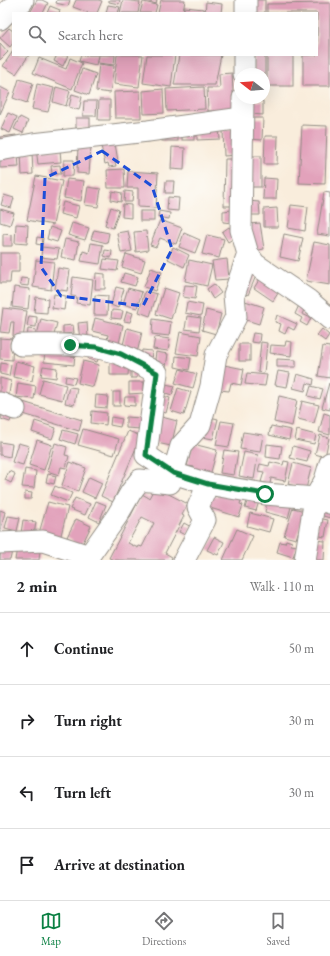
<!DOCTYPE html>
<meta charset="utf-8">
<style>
body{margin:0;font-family:"EB Garamond",serif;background:#f2f2f2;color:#202124}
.compass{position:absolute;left:234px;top:68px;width:36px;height:36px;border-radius:50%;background:#fff;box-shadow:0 4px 16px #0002;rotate:287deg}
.stop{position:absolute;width:12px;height:12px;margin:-9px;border:3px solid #0b8043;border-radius:50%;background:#fff}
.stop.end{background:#0b8043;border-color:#fff;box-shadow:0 1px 4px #0008}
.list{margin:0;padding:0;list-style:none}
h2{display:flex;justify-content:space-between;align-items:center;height:52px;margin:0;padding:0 16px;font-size:17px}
h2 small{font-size:13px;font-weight:400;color:#757577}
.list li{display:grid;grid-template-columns:26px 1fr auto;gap:12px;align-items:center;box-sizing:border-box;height:72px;padding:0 16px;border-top:1px solid #e0e0e0}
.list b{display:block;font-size:15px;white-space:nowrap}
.list em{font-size:13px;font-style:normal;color:#757577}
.icon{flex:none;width:22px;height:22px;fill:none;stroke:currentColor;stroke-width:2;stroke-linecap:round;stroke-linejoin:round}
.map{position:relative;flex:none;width:330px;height:560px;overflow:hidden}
.search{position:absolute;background:#fff;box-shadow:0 4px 16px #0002;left:12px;right:12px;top:12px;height:44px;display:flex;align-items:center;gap:10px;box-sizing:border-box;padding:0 14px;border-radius:0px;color:#757577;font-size:15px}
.sheet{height:340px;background:#fff}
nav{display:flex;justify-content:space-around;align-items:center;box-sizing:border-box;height:56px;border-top:1px solid #e0e0e0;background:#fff;font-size:11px;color:#757577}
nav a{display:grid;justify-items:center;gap:2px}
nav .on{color:#0b8043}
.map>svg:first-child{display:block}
.building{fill:#e2a2bb;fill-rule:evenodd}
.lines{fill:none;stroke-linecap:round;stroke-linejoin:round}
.street-casing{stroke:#928c84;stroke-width:23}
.street{stroke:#fff;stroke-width:21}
.route{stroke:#0b8043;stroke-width:5}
.marked{fill:none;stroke:#1d4ed8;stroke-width:3;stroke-dasharray:8 5;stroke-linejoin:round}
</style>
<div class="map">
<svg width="330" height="560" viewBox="0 0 330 560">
<rect width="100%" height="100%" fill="#fdfcf7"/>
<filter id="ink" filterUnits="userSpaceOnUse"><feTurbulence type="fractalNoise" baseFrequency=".025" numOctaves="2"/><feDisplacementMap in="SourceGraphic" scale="8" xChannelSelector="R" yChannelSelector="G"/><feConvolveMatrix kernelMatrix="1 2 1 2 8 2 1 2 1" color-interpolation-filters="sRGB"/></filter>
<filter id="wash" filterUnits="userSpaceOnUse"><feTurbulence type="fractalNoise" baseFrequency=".012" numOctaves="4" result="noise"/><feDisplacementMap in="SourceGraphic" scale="16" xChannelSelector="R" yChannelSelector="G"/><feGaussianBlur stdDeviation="0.9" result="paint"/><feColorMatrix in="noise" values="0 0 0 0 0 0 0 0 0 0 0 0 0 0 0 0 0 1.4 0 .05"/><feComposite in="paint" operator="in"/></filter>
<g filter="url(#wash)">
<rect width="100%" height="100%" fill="#f9eddc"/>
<g id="blocks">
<g class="building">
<polygon points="37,0 42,0 48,3 43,13 30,13"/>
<polygon points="57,0 70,0 68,6 56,3"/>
<polygon points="76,0 98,0 102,1 97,13 89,13 73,7"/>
<polygon points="109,0 120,0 119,4 109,2"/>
<polygon points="123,0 140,2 138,13 120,13"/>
<polygon points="143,0 157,0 156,4"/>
<polygon points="161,0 185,0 183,13 158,13"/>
<rect x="254" y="0" width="11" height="13"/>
<polygon points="143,2 157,5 155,13 140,13"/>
<polygon points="206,2 222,4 221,13 205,13"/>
<polygon points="330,3 330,86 303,86 303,55 317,55 317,13 267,13 267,4"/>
<polygon points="108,5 120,7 118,13 106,13"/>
<polygon points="50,6 60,10 59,13 47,13"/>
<polygon points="184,7 204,9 203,13 184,13"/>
<polygon points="9,28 13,31 13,43 10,47 0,38"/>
<polygon points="0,43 8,52 0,60"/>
<polygon points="13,51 13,55 29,55 16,74 3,66"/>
<polygon points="57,55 68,55 63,66 54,61"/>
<polygon points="81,55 98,55 96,65 79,61"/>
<polygon points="99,55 115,55 114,65 98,63"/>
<polygon points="117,55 143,55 139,87 114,84"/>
<polygon points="147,55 175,55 171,87 143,83"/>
<polygon points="179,55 221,55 215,85 174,85"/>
<rect x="254" y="55" width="11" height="19"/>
<rect x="267" y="55" width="26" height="31"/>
<polygon points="39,58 66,69 70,58 82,63 72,89 33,73"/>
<polygon points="99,64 114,66 110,93 96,91"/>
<polygon points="82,69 96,74 89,95 75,90"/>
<polygon points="232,73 234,110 208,111 207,88 220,88 219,74"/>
<polygon points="19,79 33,83 27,103 13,98"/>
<polygon points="37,84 54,88 48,112 32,109"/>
<polygon points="0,87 10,92 0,114"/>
<polygon points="56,87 70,91 66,106 53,102"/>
<polygon points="204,87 205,109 167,111 166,89"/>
<polygon points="163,89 164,113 144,114 143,91"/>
<polygon points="140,91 141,118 115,118 114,92"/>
<polygon points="72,94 82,97 79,110 69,107"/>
<polygon points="99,100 110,100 110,120 98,120"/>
<polygon points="84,101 97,101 96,116 83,116"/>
<polygon points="251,101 263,101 263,115 251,114"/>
<polygon points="8,113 17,117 10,133 1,129"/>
<polygon points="20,117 28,121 23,133 14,129"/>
<rect x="76" y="118" width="14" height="10"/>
<polygon points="250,118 263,118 262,140 250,139"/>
<polygon points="302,125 327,126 325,184 299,183"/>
<polygon points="219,129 220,139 197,140 197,130"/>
<polygon points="223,130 236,130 237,155 224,156"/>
<rect x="162" y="131" width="16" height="10"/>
<rect x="182" y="131" width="12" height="9"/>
<polygon points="16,135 17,143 0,146 0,137"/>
<polygon points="265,136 278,136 277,164 264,164"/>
<polygon points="114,138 118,161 115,162 116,166 109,167 108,163 105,164 100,141"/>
<polygon points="78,146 91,147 89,174 77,173"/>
<polygon points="172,147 185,148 184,170 171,169"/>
<polygon points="36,148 60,150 61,162 38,164"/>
<polygon points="32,152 33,174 22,175 21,153"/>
<polygon points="18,155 19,167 0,168 0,157"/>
<rect x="251" y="156" width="10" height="31"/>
<polygon points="225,159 236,159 233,206 224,206"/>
<polygon points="64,160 74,160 73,176 63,176"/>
<polygon points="60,165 61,174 52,174 51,166"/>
<polygon points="124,169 125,188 108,188 107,170"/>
<polygon points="128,171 158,173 156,208 138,207 138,188 127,188"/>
<polygon points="36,176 62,181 53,225 27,220"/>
<polygon points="264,178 277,179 276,199 263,199"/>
<polygon points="67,179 84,181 81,201 64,198"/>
<polygon points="166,181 174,181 173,193 165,193"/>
<polygon points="88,187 101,189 98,207 85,205"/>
<polygon points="112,191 122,193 121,202 111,200"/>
<polygon points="125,191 133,192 132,202 124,202"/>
<polygon points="324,192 330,193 330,236 317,234"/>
<polygon points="4,195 14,198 11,208 1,205"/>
<polygon points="168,197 179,198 178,211 167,210"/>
<polygon points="248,201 259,202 260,215 248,215"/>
<polygon points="63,202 79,206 76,218 60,214"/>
<polygon points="123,204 131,205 131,218 122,217"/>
<polygon points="291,205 308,207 305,231 288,228"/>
<polygon points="111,207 119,210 113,228 105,225"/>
<polygon points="277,208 278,227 264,227 264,209"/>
<polygon points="0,209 14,213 10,225 0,222"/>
<polygon points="232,210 232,223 223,222 223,211"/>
<rect x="140" y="211" width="14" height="10"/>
<polygon points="159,211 170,213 169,219 158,217"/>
<polygon points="160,220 182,228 176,244 160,238 156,247 150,245"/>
<polygon points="72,223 89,228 85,240 68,235"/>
<polygon points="260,223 264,249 254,251 250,224"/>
<polygon points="16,224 28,225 27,244 15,243"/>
<polygon points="50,227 61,231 57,242 47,239"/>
<polygon points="229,227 236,237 228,242 222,232"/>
<polygon points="94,230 109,233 107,243 91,239"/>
<polygon points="128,231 132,251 121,253 117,233"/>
<polygon points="146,231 148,250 136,252 134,232"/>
<polygon points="184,233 200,240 195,253 179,247"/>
<polygon points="3,234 12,235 12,246 3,246"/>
<polygon points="284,234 303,238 298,261 280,257"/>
<polygon points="207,235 224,239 219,258 202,254"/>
<polygon points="37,237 43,238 42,245 36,244"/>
<polygon points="65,239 79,242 76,260 61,257"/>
<polygon points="314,242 330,245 330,285 306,281"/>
<polygon points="91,243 103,245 100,264 81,261 83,251 89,253"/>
<polygon points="42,247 59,249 57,259 41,257"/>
<polygon points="173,247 189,255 184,267 168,259"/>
<polygon points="105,250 112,251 111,258 104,256"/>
<polygon points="0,253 19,253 19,272 11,272 10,283 0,283"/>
<polygon points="126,254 145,260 141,273 122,267"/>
<polygon points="104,259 119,261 117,271 102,269"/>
<polygon points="227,259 229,279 215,280 212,261"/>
<polygon points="36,260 54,262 51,290 33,287"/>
<polygon points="189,260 212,265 207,286 185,281"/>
<polygon points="58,268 70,270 67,291 55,289"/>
<polygon points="151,268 162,272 155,291 144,287"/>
<polygon points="249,268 258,271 248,295 240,292"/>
<polygon points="96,273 105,274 105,289 95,289"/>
<polygon points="124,273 138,277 135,286 121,282"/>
<polygon points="263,274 282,287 273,301 254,288"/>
<polygon points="73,277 93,280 90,305 76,303 77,297 71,296"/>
<polygon points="21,278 29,279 28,286 20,285"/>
<polygon points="214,284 221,293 213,299 207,289"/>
<polygon points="185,285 197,286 195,299 183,297"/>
<polygon points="14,287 30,289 28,309 12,307"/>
<polygon points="116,287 124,289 118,308 111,305"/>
<polygon points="128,288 142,292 137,308 123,304"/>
<polygon points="164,288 179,293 171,319 156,314"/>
<polygon points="145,291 157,294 150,316 139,312"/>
<polygon points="54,294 66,296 64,310 52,308"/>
<polygon points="95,295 108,296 107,315 94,315"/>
<polygon points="36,297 48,299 47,313 34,312"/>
<polygon points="245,301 264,307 259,324 240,318"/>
<polygon points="187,302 203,305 201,316 185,313"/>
<polygon points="300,303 306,306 302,314 311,318 307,326 300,322 302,318 295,314"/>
<polygon points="3,308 27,311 23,338 13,336 14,322 11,322 9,333 0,332"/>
<polygon points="112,310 123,311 121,319 111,318"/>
<polygon points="206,310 221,314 216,334 202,330"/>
<polygon points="127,311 133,313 130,322 124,321"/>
<polygon points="277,315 297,324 294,330 288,327 285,334 279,331 281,324 275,322"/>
<polygon points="29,316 37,317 36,327 27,326"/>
<polygon points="187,316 201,318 199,331 185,329"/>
<polygon points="95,318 123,325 118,348 106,345 108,335 92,331"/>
<polygon points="41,319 57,323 53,339 37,335"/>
<polygon points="153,319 171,322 169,336 152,334"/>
<polygon points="87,322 88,339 80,340 78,323"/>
<polygon points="73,325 74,333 63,334 63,326"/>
<polygon points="127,328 142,332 137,353 122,349"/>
<polygon points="28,329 36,330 35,340 27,339"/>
<polygon points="322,329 329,335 325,341 317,335"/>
<polygon points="180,332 201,336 198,356 176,353"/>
<polygon points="253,333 260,334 259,343 251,342"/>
<polygon points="155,337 170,339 168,351 153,349"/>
<polygon points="0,338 13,339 12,360 0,359"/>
<polygon points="286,341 292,342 291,356 270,353 271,345 285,346"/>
<polygon points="261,342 267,343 264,373 258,372"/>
<rect x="239" y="344" width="11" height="17"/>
<polygon points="323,346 330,347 330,378 318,376"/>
<polygon points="45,349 75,353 74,365 44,362"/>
<polygon points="142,350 152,351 151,361 141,360"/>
<polygon points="156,352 168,354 166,367 154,366"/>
<polygon points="90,354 99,357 97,362 88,359"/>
<polygon points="176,356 191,358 189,370 175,367"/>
<polygon points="277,359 296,360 296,367 277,367"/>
<polygon points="16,361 35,366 32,381 13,377"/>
<polygon points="83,361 99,365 93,387 78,383"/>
<polygon points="110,362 129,363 128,375 110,375"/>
<polygon points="1,363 11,365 9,376 0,374"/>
<polygon points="131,365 138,365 137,378 131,378"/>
<polygon points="224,365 244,369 241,385 231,383 229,391 220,390"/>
<polygon points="43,366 57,368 56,378 41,376"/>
<polygon points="180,369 197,374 193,388 175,383"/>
<polygon points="278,371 290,373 287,387 275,385"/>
<polygon points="247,373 267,375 265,386 245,384"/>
<polygon points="297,374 314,379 313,385 307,383 305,391 293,388"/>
<polygon points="66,376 76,378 74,384 65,382"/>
<polygon points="0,378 11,381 8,400 0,398"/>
<polygon points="43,379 66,385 62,400 39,394"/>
<polygon points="129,382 144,382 144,393 129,394"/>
<polygon points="18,383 36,386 34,399 16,397"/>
<polygon points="161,383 175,386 172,395 159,391"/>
<polygon points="329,383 330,384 330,410 322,408"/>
<polygon points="311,386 323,389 320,399 308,396"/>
<polygon points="69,387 77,388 74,405 65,403"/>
<polygon points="178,388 191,392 184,415 171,411"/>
<rect x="113" y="392" width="7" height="14"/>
<polygon points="96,395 108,396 107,408 95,407"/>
<polygon points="160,395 170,398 166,413 156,410"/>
<polygon points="279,396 297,400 292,426 274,422"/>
<polygon points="125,397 135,397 135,406 124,405"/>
<polygon points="302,401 319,405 314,423 298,419"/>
<polygon points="23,402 82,420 79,431 20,413"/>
<polygon points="3,411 13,414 10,422 1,419"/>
<polygon points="92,411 107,413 106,425 91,423"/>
<polygon points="324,413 330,415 330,435 319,432"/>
<polygon points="158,416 177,421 171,446 152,442"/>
<polygon points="206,416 218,419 213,439 202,437"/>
<polygon points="111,417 122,419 120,427 110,425"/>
<polygon points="126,417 141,418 141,429 126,428"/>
<polygon points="35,421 56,428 52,439 32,432"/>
<polygon points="221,421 234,423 229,447 216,445"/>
<polygon points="271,426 291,430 289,440 269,435"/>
<polygon points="83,429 119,439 114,455 78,445"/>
<polygon points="63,430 78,434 75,444 60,439"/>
<polygon points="297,430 316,435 314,444 295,440"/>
<polygon points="128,431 141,436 113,502 101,496"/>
<polygon points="243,432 263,435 260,452 240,449"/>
<polygon points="320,435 329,438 325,457 315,454"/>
<polygon points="37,440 52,445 44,470 29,465"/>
<polygon points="0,442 12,444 10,457 0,455"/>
<polygon points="18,443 29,446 23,465 12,462"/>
<polygon points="55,443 67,447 65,455 69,456 66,468 61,467 59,475 47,471"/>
<polygon points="193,444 217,450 211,472 205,470 204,476 193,473 194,467 187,466"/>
<polygon points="267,444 282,446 280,459 266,457"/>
<polygon points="293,446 310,451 307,462 290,458"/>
<polygon points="224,450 238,452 234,475 220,473"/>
<polygon points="244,452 258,455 254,479 239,476"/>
<polygon points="284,461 289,462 285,481 271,478 270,484 261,482 264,472 258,471 260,464 269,466 270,462 283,465"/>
<polygon points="70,462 86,468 78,491 62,485"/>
<polygon points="293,463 311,468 306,489 288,484"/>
<polygon points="25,469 36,471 34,488 22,487"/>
<polygon points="9,471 15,474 11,483 5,480"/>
<polygon points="48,474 56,476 54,484 46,482"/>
<polygon points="89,477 102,483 95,498 82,492"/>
<polygon points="55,486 72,493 68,502 51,495"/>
<path d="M155,487L188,504L182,515L184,516L165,553L172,557L171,560H114L109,558L142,494L149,498ZM142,517L154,523L142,547L139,546L138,548L128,543Z"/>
<polygon points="220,490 242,497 240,504 243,505 239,517 207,507 210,494 218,497"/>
<polygon points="25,492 32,493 31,499 25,499"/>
<polygon points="75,498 90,504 85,515 70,509"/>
<polygon points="248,498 259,501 256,511 245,508"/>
<polygon points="96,501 106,505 99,522 89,517"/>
<polygon points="267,501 291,507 288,518 265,512"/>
<polygon points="48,502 68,507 60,539 39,533"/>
<polygon points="323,505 330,507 330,518 320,515"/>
<polygon points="293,508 305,511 296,539 284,536"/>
<polygon points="0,510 5,512 1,529 0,529"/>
<polygon points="250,513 273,519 269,532 247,526"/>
<polygon points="8,516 20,518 17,531 5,528"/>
<polygon points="318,518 328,520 325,537 315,535"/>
<polygon points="76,519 91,526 79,551 71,539 67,537"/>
<polygon points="23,520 36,522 34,535 21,533"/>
<polygon points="184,523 191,527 187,536 179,532"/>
<polygon points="237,529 253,536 242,560 223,560"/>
<polygon points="214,537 224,542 218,555 207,550"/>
<polygon points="286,540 292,542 291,545 297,546 293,557 277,552 280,542 285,543"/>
<polygon points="315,540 325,541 324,560 313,560"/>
<polygon points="17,548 40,551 39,560 15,560"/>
<polygon points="1,549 12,551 10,560 0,560"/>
</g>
</g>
</g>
<g filter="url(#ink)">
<use href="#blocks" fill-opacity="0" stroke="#928c84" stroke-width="1"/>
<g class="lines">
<g class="street-casing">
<g id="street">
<polyline points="246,13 246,0"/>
<polyline points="0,19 11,8 22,2 23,0"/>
<polyline points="244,74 244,55"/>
<polyline points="243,98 241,230 248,254 255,264 308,300 330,319"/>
<polyline points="0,150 33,144 148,131 242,118"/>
<path d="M21,345C54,345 90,342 122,355C134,360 145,367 157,373L146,455L173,473L181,446L200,425L211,386L216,355L236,317L234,295L248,254"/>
<polyline points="0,403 15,409"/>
<polyline points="0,543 43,541 80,553 87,558"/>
<polyline points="86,560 117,516 131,492 140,480 170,483 173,473 208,484 265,494 315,498 325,480 330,463"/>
<polyline points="184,560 205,520 198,507 208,484"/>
<polyline points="305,560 315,498 330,503"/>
</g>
</g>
<use href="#street" class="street"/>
</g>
</g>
<g class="lines" filter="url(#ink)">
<polyline class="route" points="70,345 96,347 121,354 157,373 146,455 173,473 208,484 265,494"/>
</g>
<path class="marked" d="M102,151L152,186L172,249L143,306L61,296L41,267L45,178Z"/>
</svg>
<svg class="compass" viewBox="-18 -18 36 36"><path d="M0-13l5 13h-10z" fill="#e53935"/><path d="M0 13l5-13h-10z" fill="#757577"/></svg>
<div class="stop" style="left:265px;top:494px"></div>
<div class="stop end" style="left:70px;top:345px"></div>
<div class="search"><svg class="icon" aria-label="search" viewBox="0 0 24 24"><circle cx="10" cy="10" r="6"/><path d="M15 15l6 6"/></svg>Search here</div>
</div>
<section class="sheet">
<h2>2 min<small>Walk · 110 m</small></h2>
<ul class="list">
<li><svg class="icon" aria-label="ahead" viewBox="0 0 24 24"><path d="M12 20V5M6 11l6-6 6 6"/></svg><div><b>Continue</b></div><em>50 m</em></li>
<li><svg class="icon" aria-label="right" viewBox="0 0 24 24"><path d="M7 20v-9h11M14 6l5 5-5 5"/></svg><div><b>Turn right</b></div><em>30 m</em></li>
<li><svg class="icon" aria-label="left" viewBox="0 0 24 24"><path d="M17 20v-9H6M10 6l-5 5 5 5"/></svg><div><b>Turn left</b></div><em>30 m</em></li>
<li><svg class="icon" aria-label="arrive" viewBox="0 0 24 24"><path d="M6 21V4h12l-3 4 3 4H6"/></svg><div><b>Arrive at destination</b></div></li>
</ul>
</section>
<nav>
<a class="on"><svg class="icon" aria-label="map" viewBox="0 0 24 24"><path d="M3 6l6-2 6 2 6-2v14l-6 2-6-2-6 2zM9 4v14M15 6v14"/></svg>Map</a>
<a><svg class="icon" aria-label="directions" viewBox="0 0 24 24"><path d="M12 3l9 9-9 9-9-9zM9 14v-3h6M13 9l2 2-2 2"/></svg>Directions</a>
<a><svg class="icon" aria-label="saved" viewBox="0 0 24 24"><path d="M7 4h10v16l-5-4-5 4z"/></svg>Saved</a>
</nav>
